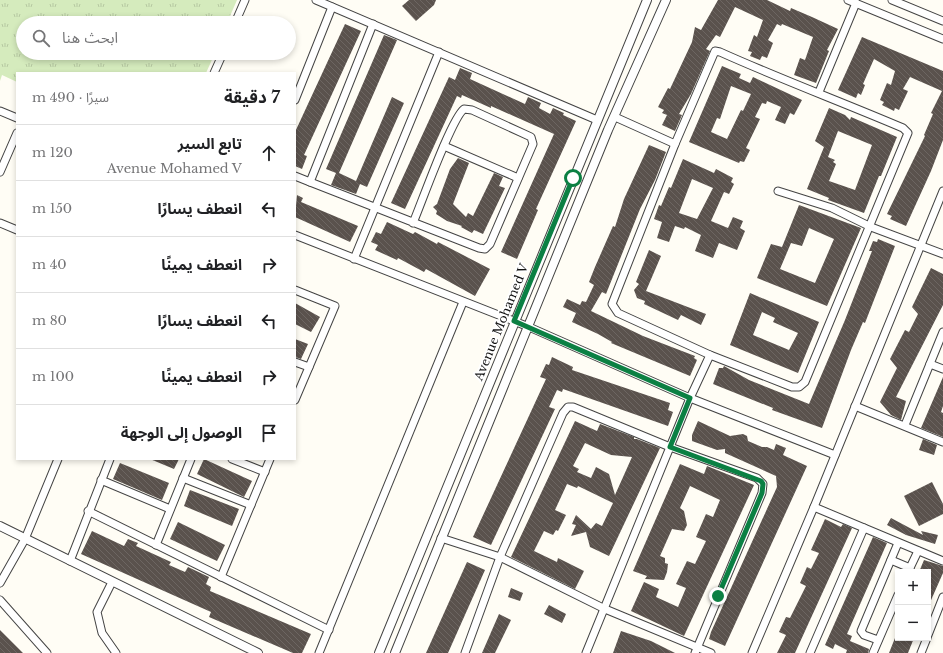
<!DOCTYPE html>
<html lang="ar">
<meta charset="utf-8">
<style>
body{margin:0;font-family:"Libre Baskerville","Noto Sans Arabic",serif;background:#f6f6f6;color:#202124;direction:rtl}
.controls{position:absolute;right:12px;bottom:12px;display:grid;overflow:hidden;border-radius:0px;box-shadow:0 2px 6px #0003}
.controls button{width:36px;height:36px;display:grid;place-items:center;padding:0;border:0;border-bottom:1px solid #e0e0e0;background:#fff;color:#202124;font:20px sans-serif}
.stop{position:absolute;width:12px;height:12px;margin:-9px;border:3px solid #0b8043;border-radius:50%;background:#fff}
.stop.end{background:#0b8043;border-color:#fff;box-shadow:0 1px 4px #0008}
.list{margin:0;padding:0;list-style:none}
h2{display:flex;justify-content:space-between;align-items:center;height:52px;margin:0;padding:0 16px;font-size:17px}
h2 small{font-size:13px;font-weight:400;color:#757577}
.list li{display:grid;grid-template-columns:26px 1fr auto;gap:12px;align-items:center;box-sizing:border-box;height:56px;padding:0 16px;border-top:1px solid #e0e0e0}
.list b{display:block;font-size:15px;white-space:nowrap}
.list p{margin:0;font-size:13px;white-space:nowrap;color:#757577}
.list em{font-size:13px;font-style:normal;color:#757577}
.icon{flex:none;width:22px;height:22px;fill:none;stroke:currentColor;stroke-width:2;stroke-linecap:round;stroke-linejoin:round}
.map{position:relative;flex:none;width:943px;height:653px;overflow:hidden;direction:ltr}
.search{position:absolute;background:#fff;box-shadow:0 2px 6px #0003;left:16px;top:16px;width:280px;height:44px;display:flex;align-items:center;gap:10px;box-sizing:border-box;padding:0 14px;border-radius:22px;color:#757577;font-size:15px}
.panel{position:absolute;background:#fff;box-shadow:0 2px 6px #0003;left:16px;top:72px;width:280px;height:388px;border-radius:0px;direction:rtl}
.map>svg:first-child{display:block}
.park{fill:url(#park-tufts)}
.building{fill:url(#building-back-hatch);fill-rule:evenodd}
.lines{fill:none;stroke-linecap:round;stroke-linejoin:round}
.minor-casing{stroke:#444;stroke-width:9}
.tertiary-casing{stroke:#444;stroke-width:10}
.minor{stroke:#fff;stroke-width:7}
.tertiary{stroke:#fff;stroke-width:8}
.route{stroke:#0b8043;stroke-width:5}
.labels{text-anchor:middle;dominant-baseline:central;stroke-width:4;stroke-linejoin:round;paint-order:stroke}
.street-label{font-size:12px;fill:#111;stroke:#fff}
</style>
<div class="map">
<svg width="943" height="653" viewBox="0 0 943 653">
<defs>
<pattern id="park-tufts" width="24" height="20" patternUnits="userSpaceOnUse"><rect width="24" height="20" fill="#d5ebbd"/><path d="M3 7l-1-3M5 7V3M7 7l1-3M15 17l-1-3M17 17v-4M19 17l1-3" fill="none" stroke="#b6c8a1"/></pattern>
<pattern id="building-back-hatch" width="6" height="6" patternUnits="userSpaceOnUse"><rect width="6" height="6" fill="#5a524d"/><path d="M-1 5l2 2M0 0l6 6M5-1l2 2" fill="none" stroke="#6d6662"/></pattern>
</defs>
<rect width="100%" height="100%" fill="#fffdf5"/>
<polygon class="park" points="0,0 237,0 227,23 23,23 23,53 215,53 206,73 17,73 17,82 2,75 0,81"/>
<g class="building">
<polygon points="409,0 436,0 434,5 416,21 402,6"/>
<polygon points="718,0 767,0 790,11 791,8 812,17 838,29 827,50 829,51 816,83 794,75 800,58 805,60 813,37 782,24 781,26 777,24 768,40 773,43 767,58 762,56 760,60 750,56 752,52 748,51 754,35 757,37 763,20 735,7 720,37 716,35 706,49 710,51 691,94 679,114 682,115 675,131 662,125 667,115 662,113 664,110 658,107 668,88 670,89 692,42 695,27 701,30"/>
<polygon points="345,24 361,31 304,155 307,156 302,169 295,166 295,132"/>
<polygon points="384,35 397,40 339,173 356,181 392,97 404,103 367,187 360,184 356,194 331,185 336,173 326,169"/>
<polygon points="862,37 943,71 943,140 931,171 906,226 890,219 892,216 887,214 925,136 924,135 933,114 931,113 942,91 910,77 903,89 908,91 899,110 895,108 894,111 882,105 884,102 880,100 887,83 891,85 895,71 874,59 863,84 865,85 861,95 858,93 856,98 838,90"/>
<path d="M722,66L741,74L739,78L750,83L753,77L802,100L794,115L790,113L785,124L775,120L781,107L767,101L766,104L762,103L755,117L760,119L746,148L750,150L744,162L740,161L739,163L689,142ZM731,86L751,94L743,111L741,110L727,139L711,132L717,118L720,119Z"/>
<polygon points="460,68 472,73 470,79 525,104 528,97 541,103 539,108 550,114 553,108 564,113 563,115 576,121 536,209 538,210 517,259 501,252 554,134 491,106 491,108 462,95 461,98 457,96 405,209 391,203 449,77 455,80"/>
<path d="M829,108L845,115L850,120L851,117L897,137L881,176H879L864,213L828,200L829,198L807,189L824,147L815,141ZM838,131L872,145L855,190L829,181L836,164L833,162L835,160L828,157Z"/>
<polygon points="649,145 666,152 655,180 640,209 606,294 602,292 591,311 643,336 695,356 694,358 697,360 690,376 611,343 612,342 598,334 572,322 576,313 563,307 567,299 580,305 582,301 586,302 594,285 589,282 595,267 613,226 615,227 624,199"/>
<polygon points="458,158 469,163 453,204 466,217 468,213 473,216 494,173 503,177 499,186 505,188 483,234 474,230 472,233 461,227 462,226 447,221 436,214 437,211 433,207 437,204 450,169"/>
<path d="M683,159L714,173L716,169L733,178L731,182L734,184L729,194L724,192L711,221L728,228L733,217L743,221L740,228L745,231L737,250L719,243L713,258L695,251L701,235L685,227L684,229L675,226L669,242L657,238L662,222L654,219L659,205L661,206L669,187L671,188ZM692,179L713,188L697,219L679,213Z"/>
<polygon points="297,195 303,198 301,202 358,226 350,242 295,217"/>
<path d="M799,205L861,228L827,306L757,278L771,244L782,247ZM809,228L834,239L815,283L780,269L791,243L802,246Z"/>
<polygon points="387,222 413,234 415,232 437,244 438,242 490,269 475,296 426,269 424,272 398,258 397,260 375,250 378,245 371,242 376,232 381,234"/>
<polygon points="878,239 895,246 865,323 863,322 851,350 822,428 772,410 773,408 713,384 719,368 723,368 724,366 749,380 809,404 845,320 872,251 869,251 873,241 877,242"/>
<polygon points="649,250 661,256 646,291 706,314 701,325 681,315 678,320 644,304 645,301 637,298 634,290 639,284 636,282"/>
<polygon points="931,268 943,274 943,305 896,397 906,401 901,420 891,415 880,402 897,368 890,359 905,330 909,332 918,314 912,307"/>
<path d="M750,293L819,322L798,373L730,345ZM762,312L775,318L773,322L798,333L789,350L753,335Z"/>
<polygon points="295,303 320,317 311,332 295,324"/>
<polygon points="295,339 308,344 301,359 295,357"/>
<polygon points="552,357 573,367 572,370 670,403 668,410 673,412 668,426 563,389 562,392 557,390 549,407 555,409 491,545 473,537 546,379 540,377 546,364 549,365"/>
<polygon points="943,377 943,406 941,412 943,413 943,437 921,428"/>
<path d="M575,421L597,431L600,424L634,437V439H637L660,448L609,556L590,547L586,532L571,536L576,525L572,524L576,515L591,529L596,523L602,526L613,503L578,486L577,488L567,484L555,510L566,515L558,531L556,530L553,535L544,531L534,551L557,562L558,558L584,571L575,589L511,557ZM585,443L611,455L632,457L615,495L609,474L596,467L591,478L577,472L579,469L573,466Z"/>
<polygon points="698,421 730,436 743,434 747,436 748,441 762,447 767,447 774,450 776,444 786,448 783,455 807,466 725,646 709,639 711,632 777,487 776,476 725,453 725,449 717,450 692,441 692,435"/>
<polygon points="923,439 937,445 934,455 919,450"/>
<polygon points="150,459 179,459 174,469"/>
<polygon points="204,459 252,481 244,497 197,474"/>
<polygon points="120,463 169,483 162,500 113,479"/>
<polygon points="680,464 704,474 707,466 754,485 684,636 631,611 644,582 659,589 656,597 678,607 686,588 676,584 687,561 695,564 706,541 696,537 706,514 713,517 720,500 690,486 680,508 684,511 687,525 684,531 672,529 660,556 665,558 665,563 668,564 667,572 664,580 645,579 647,576 633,571"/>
<polygon points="932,482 943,504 943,514 919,526 904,496"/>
<polygon points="190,490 239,509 232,526 184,506"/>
<polygon points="891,518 923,535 921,531 938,535 935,544 906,535 887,525"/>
<polygon points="825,519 841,527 843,524 852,528 795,653 777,653 786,635 779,632 786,617 790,618 806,586 800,583 807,567 811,569 819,553 811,550"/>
<polygon points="178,522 225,545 217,561 170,539"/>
<polygon points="92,531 124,546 128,539 138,543 136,546 171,562 169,565 185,572 188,567 209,577 206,584 211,587 210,591 311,634 302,653 293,653 209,617 211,612 81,554"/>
<polygon points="873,537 887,543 847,634 852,636 850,641 869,649 868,653 846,653 847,650 835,644 833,649 825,645"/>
<polygon points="924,560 943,566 943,573 928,607 928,572 919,572"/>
<polygon points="467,562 485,570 448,653 426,653"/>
<polygon points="511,588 523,593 520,601 508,597"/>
<polygon points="549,605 566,614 562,623 544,614"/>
<polygon points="499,614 511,620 495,653 482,653"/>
<polygon points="0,630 23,653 0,653"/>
<polygon points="621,631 651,641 675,653 613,653"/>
<polygon points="895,638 914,638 908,653 889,653"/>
</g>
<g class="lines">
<g class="minor-casing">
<g id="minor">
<polyline points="316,0 597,120"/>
<polyline points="848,0 943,39"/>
<polyline points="892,0 943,21"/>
<polyline points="235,23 245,0"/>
<path d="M715,51L720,52C780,79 842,102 903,128L908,133L805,382L799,387H792L710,355L618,313L612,304L675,144Z"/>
<polyline points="214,73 223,53"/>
<polyline points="819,92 856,3"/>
<polyline points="295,100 332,7"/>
<polyline points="0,111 17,118"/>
<polyline points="615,117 675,144"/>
<polyline points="444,146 518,178"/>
<polyline points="0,172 17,133"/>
<path d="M295,176L310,182L479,248L485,249L490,244L533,144L531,137L472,110L464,109C451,119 422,202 413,223"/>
<polyline points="310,182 373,24"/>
<polyline points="778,191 832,208 871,227 943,254"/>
<polyline points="0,223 17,230"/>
<polyline points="295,235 529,327 690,398 835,455"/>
<polyline points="354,259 439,52"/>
<polyline points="295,290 335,306 295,400"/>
<polyline points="295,362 309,367"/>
<polyline points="930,364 943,369"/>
<polyline points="855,406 943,442"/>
<polyline points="905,425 943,332"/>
<polyline points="232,459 265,472"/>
<polyline points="183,478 251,505"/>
<polyline points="101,480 170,509"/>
<polyline points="814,507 943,561"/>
<polyline points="88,511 329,630"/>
<polyline points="441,538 500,557 605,609 711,653"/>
<polyline points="156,545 191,459"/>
<polyline points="891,560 910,568"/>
<polyline points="70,561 110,459"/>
<polyline points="908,572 918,551"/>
<polyline points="221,577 270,459"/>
<polyline points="112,582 97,612 102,633 116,653"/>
<polyline points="0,583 25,539 58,459"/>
<polyline points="0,600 47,653"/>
<polyline points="928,635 943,597"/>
<polyline points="878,640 864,635 861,631 898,543"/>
<polyline points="319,653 463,302"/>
<polyline points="465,653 500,557 563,413 568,407 573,407 670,447 757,478 763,484 762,493 695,653"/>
<polyline points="586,653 690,398 710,355"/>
<polyline points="752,653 814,507 943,191"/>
<polyline points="810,653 864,528"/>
<polyline points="873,653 898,595"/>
<polyline points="921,653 927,638"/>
</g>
</g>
<g class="tertiary-casing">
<g id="tertiary">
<polyline points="0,526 258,653"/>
<polyline points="379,653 647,0"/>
<polyline points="395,653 608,130 666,0"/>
</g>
</g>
<use href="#minor" class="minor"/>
<use href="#tertiary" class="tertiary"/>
</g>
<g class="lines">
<polyline class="route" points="573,178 514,321 690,398 670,447 761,481 763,484 762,493 718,596"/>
</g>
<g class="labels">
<g class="street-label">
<text transform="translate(501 322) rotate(-68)">Avenue Mohamed V</text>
</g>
</g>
</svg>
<div class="controls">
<button>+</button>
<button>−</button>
</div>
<div class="stop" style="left:573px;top:178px"></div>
<div class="stop end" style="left:718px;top:596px"></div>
<div class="search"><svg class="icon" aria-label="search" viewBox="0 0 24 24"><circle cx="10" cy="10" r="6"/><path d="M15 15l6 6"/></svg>ابحث هنا</div>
<section class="panel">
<h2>7 دقيقة<small>سيرًا · 490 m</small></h2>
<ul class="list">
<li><svg class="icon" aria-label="ahead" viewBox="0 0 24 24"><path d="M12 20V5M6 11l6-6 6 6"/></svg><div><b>تابع السير</b><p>Avenue Mohamed V</p></div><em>120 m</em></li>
<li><svg class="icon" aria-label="left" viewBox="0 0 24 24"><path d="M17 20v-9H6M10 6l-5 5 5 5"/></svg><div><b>انعطف يسارًا</b></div><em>150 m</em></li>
<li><svg class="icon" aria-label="right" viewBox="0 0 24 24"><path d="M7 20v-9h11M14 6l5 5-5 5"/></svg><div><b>انعطف يمينًا</b></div><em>40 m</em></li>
<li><svg class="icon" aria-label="left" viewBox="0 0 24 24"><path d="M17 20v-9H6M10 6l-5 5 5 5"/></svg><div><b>انعطف يسارًا</b></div><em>80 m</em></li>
<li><svg class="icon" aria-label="right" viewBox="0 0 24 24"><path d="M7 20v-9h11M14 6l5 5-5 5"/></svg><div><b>انعطف يمينًا</b></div><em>100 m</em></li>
<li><svg class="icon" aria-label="arrive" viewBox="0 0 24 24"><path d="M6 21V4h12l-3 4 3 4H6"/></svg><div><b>الوصول إلى الوجهة</b></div></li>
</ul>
</section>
</div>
